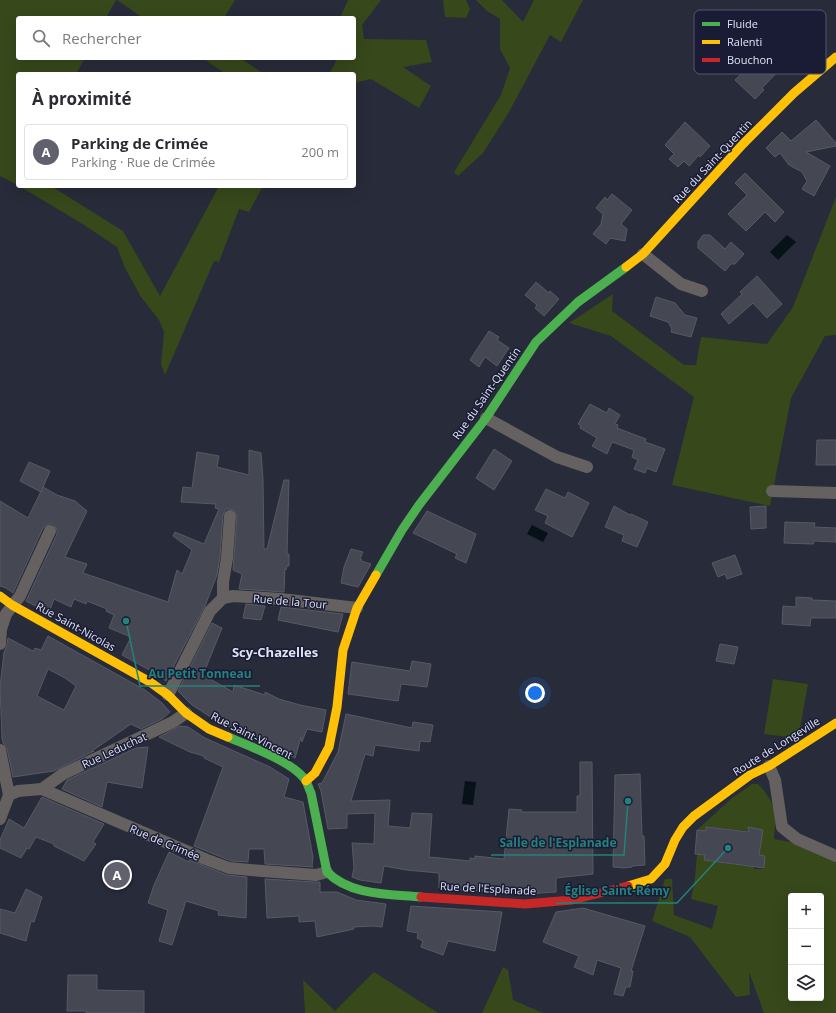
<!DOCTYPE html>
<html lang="fr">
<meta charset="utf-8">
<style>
body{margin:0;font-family:"Open Sans",sans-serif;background:#f7f7f7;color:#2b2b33}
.controls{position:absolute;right:12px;bottom:12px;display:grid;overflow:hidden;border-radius:4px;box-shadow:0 4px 16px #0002}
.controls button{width:36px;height:36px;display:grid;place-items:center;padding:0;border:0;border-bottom:1px solid #e1e1e2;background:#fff;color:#2b2b33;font:20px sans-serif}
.you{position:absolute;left:535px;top:693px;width:14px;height:14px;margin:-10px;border:3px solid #fff;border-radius:50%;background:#1a73e8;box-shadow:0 0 0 6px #1a73e833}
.badge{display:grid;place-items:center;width:26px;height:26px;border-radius:50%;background:#60616d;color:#fff;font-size:13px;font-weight:700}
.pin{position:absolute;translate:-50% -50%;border:2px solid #fff;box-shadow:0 1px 4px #0006}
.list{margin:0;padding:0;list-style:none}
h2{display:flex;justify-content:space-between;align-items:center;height:52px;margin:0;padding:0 16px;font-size:17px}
h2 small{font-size:13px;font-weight:400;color:#7c7c81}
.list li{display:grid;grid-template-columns:26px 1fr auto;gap:12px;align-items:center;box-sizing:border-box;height:56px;margin:0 8px 8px;padding:0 8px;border:1px solid #e1e1e2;border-radius:4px}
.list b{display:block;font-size:15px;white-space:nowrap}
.list p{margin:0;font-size:13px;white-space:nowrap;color:#7c7c81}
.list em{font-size:13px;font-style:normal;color:#7c7c81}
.icon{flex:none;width:22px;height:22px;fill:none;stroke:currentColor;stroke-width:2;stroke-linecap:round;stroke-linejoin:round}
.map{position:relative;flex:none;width:836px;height:1013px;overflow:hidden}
.search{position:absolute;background:#fff;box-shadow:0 4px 16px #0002;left:16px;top:16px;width:340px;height:44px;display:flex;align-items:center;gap:10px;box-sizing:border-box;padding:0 14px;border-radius:4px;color:#7c7c81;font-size:15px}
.panel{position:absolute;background:#fff;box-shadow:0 4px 16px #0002;left:16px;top:72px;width:340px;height:116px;border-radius:4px}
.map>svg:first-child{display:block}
.green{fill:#37481b;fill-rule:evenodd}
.water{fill:#071218}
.building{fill:#454753;stroke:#575965;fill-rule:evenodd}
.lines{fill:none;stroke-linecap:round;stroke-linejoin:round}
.street{stroke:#646160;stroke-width:12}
.fast{stroke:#4caf50;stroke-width:9}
.slow{stroke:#ffc107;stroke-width:9}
.jam{stroke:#c62828;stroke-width:9}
.labels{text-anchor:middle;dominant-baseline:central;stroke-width:3;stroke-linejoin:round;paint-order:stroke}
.street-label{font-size:11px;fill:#e0e3f4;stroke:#191c34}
.quarter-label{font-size:13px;font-weight:bold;fill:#e0e3f4;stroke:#191c34}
.key{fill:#191c34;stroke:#55586e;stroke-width:1}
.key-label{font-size:11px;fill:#e0e3f4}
.leader{fill:none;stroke:#24817b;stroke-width:1.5}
.callout-dot{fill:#24817b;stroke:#191c34;stroke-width:1.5}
.callout-label{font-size:12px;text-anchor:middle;font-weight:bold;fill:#24817b;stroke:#191c34;stroke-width:3;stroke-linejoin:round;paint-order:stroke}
</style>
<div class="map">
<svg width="836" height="1013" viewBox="0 0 836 1013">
<rect width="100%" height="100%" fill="#282b39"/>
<g class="green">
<polygon points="0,0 116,0 106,18 18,18 18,58 85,58 76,74 18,74 18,185 0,176"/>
<polygon points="117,0 235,0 224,18 143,18"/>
<polygon points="348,0 381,0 362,25 364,39 426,40 432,62 403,67 431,86 419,108 371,79 354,83 354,74 329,74 338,58 354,58 354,18 340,18"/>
<polygon points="443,0 466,0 470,9 466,18 445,17"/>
<polygon points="476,0 502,0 523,22 534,0 583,0 561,42 550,35 509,112 483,153 458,176 454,172 501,95 510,68 500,49 500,19 487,11"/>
<polygon points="202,58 240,58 264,74 226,74"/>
<polygon points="19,186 51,186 123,231 160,296 219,186 263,186 249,212 239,209 219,262 214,261 165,375 161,364 164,332 159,320 141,297 125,268 117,247 81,223"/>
<polygon points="836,197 836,335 825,336 791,398 770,506 672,485 694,397 611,336 569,323 613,294 612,311 684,365 696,365 701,337 767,344 793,307"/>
<polygon points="773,679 808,684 800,728 796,738 764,734"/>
<path d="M752,784H758C765,791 772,801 775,811C777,819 774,831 774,839L796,843L836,861V1013H764L749,972L750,995L736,997L690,937L652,921L665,879H672L674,915L712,929L718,906L691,899L695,878L697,854L704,855V860L745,866L754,864V869H764L765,856L759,855L761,843L760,842L763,830L762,829L761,830L749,828L748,831L707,827L706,831L697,830L732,798ZM791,896H821V998H791Z"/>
<polygon points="503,967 508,970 513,1000 543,1013 482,1013"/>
<polygon points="374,972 438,1013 305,1013 303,980 335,1011"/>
</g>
<g class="water">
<polygon points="787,235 796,242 778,260 770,252"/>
<polygon points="532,525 548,533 543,542 527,534"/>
<polygon points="465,781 476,782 473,805 462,804"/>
</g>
<g class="building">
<polygon points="766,49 783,66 762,88 764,90 755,99 735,80"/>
<polygon points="816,120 836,143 836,146 806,152 830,166 814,196 802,189 807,181 802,172 789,165 780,153 775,157 766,148 782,132 791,141"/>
<polygon points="685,122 710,146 700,157 699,155 689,166 684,161 678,167 669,159 674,154 665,145"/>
<polygon points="745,173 784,212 775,222 765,212 746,231 728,214 747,195 735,183"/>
<polygon points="612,194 632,210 621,224 627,229 625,241 610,238 606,244 593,234 601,224 603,214 596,208 605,197 607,200"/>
<polygon points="703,235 710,235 725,249 731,242 744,254 735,264 731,264 725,271 698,248 698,242"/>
<polygon points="757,276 782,304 767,318 753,303 729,324 721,314 742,294 740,292"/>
<polygon points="536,282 549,293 550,291 559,299 544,316 535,308 537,305 525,295"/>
<polygon points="656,297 675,303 685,315 697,318 691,337 671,332 672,329 668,322 650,316"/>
<polygon points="489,331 499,337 497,340 509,348 497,366 485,357 479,367 470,360"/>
<polygon points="590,404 607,413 609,408 620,415 615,424 618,425 617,428 646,439 645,442 665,449 656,472 647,468 645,473 634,469 638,460 632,457 634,450 612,442 607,454 592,446 597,438 580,428 581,426 578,424"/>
<polygon points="817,440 836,440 836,465 816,465"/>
<polygon points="494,449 512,461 494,490 476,478"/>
<polygon points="249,450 261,453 263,479 264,549 267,549 284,480 289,480 287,554 289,554 289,566 287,566 286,570 285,569 284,592 239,589 242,574 233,570 237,516 234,510 230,509 226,509 223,515 220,557 217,575 205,606 166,681 155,673 122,655 131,637 109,628 114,615 106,611 107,609 87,601 86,604 74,599 71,607 54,599 49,613 26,601 57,534 57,530 53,524 49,524 43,528 13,593 6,588 0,586 0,501 28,518 43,487 57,495 75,501 87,511 65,557 87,564 83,573 168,602 177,570 182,574 192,550 173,536 175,532 204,544 219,509 215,508 216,504 181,502 183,487 192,488 197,452 219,456 217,467 249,475"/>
<polygon points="29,462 50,471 41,492 20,481"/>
<polygon points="546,489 565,498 568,492 589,503 572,537 545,523 548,516 535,510"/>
<polygon points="614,506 630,515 631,514 648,522 637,547 622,541 624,535 605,527"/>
<polygon points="766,506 766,528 751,529 750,507"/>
<polygon points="427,511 476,534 466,563 455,558 457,554 413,533"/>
<polygon points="785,522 815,523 814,527 836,528 836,542 814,541 813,544 784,543"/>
<polygon points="351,549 363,552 360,559 362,560 361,561 371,564 358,587 341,583 344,567"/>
<polygon points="735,555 742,574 727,579 725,574 718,577 712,563"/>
<polygon points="796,597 812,598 812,600 836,601 836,618 811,618 810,626 782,624 783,606 796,607"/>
<polygon points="246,604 265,606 261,620 243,618"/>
<polygon points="281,607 343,614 338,632 278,620"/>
<polygon points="212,623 222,628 203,675 233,692 234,685 265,695 265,692 279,699 300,705 326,710 322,732 307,729 302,742 301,737 295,758 279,749 220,723 192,705 178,691"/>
<path d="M48,636L145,690L162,703L170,712L162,719L141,729L131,724L92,751H94L54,771L13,777L7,749L3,743L2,738L0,687L4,652L7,645L8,638L33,651L35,648L41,650ZM48,669L65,678L76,686L64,710L37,696Z"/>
<polygon points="720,644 738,647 734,664 716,661"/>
<polygon points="412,661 431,664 427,687 401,684 398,701 348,694 352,662 410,671"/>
<polygon points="346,714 412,728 413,722 433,725 430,742 420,741 419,751 375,745 373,756 365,754 351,801 390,800 388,826 410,828 412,813 432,814 429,857 470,861 470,858 475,859 475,856 504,859 509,809 522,810 521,812 577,812 577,796 580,796 580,762 592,762 593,874 556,878 556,892 525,894 439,888 439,873 406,870 384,866 381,883 360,880 352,877 354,868 352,843 374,844 375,813 347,814 347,828 328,829 321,791 318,784 322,783 338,752"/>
<polygon points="180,726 188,727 205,738 270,767 289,779 284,797 303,802 313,857 312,866 313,867 265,864 264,849 249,849 248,862 231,861 194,846 223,767 204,758 204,756 190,752 159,737"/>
<polygon points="148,747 142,788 107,782 102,807 62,789 67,780 136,748"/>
<polygon points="640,774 642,836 644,836 645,865 632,866 632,867 624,868 613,867 615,775"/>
<polygon points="42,797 104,824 93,842 96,844 84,861 54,846 54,844 36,837 29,849 27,848 21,858 0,848 0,840 9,819 24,828"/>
<polygon points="706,827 749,832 748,827 763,830 759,855 765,856 764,868 704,860 705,855 695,854 697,830 706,831"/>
<polygon points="169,852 189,862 189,860 227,875 247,877 246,918 218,915 219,911 186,901 172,945 159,941 168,910 148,903 154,885"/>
<polygon points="265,879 315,882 320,882 320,892 337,892 356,900 386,904 382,927 373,926 353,927 354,929 317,937 315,921 299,922 299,916 267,918"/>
<polygon points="26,889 42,897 34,922 31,921 26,941 0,933 0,909 15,913"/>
<polygon points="411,906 502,912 495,951 448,941 443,955 421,947 423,941 417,938 418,933 407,931"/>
<polygon points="583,908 645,926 631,971 633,971 630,987 626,987 623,996 614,994 621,968 597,960 593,975 574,967 579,956 543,942 556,912"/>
<polygon points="68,975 97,975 97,990 144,991 144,1013 86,1013 86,1011 67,1011"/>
</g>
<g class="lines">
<g class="street">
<polyline points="643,254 681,284 702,291"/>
<polyline points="486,418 557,457 587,467"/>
<polyline points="772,491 836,493"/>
<polyline points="223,598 223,582 227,558 230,516"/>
<polyline points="0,644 1,629 6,614 20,596 50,531"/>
<polyline points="168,695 210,611 223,598 233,596 281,599 357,608"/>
<polyline points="0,750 9,795 0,819"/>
<polyline points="769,766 775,780 782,827 797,839 836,856"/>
<polyline points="42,789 63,774 173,722 186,713"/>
<polyline points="9,795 18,791 42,789 205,859 229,868 262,871 316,875 327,872"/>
</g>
<g class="fast">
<polyline points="376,575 402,530 419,505 486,418 536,342 578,302 626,267"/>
<path d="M228,737C249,746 294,762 306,781C308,785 309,789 311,793L327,872C351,896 389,894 421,897"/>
</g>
<g class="slow">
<polyline points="626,267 643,254 743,144 794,93 836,57"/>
<polyline points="0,596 12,605 150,682 168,695 186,713 209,729 228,737"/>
<polyline points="306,781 315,773 329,747 337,707 343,650 357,608 376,575"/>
<polyline points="628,886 651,879 665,864 675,840 683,827 694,816 750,775 769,766 836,723"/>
</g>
<polyline class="jam" points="421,897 525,904 572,900 628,886"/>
</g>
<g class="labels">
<g class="street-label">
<text transform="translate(712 161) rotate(-47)">Rue du Saint-Quentin</text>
<text transform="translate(486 393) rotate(-55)">Rue du Saint-Quentin</text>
<text transform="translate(290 601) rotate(5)">Rue de la Tour</text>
<text transform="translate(76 626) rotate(29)">Rue Saint-Nicolas</text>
<text transform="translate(252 735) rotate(27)">Rue Saint-Vincent</text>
<text transform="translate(776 746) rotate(-32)">Route de Longeville</text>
<text transform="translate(114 750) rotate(-25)">Rue Leduchat</text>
<text transform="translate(165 842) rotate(23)">Rue de Crimée</text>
<text transform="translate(488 888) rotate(3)">Rue de l'Esplanade</text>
</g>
<g class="quarter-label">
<text x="275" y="652">Scy-Chazelles</text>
</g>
</g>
<rect x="694" y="10" width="132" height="64" rx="6" class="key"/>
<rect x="702" y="22" width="18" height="4" fill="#4caf50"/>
<rect x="702" y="40" width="18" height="4" fill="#ffc107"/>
<rect x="702" y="58" width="18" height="4" fill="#c62828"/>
<g class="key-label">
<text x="727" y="28">Fluide</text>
<text x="727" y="46">Ralenti</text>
<text x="727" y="64">Bouchon</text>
</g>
<path class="leader" d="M126 621L140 686H260M628 801L624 855H491M728 848L677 903H556"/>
<g class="callout-dot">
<circle cx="126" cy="621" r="4"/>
<circle cx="628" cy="801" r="4"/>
<circle cx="728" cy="848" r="4"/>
</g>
<g class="callout-label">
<text x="200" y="678">Au Petit Tonneau</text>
<text x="558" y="847">Salle de l'Esplanade</text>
<text x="617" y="895">Église Saint-Rémy</text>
</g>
</svg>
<div class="controls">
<button>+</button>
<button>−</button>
<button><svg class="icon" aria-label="layers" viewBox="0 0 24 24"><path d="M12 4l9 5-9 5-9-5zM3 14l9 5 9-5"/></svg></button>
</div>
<div class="you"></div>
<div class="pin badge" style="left:117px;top:875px">A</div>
<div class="search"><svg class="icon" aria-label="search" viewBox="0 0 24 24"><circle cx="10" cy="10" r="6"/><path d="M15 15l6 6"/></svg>Rechercher</div>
<section class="panel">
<h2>À proximité<small></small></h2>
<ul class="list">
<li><span class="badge">A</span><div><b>Parking de Crimée</b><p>Parking · Rue de Crimée</p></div><em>200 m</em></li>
</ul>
</section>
</div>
